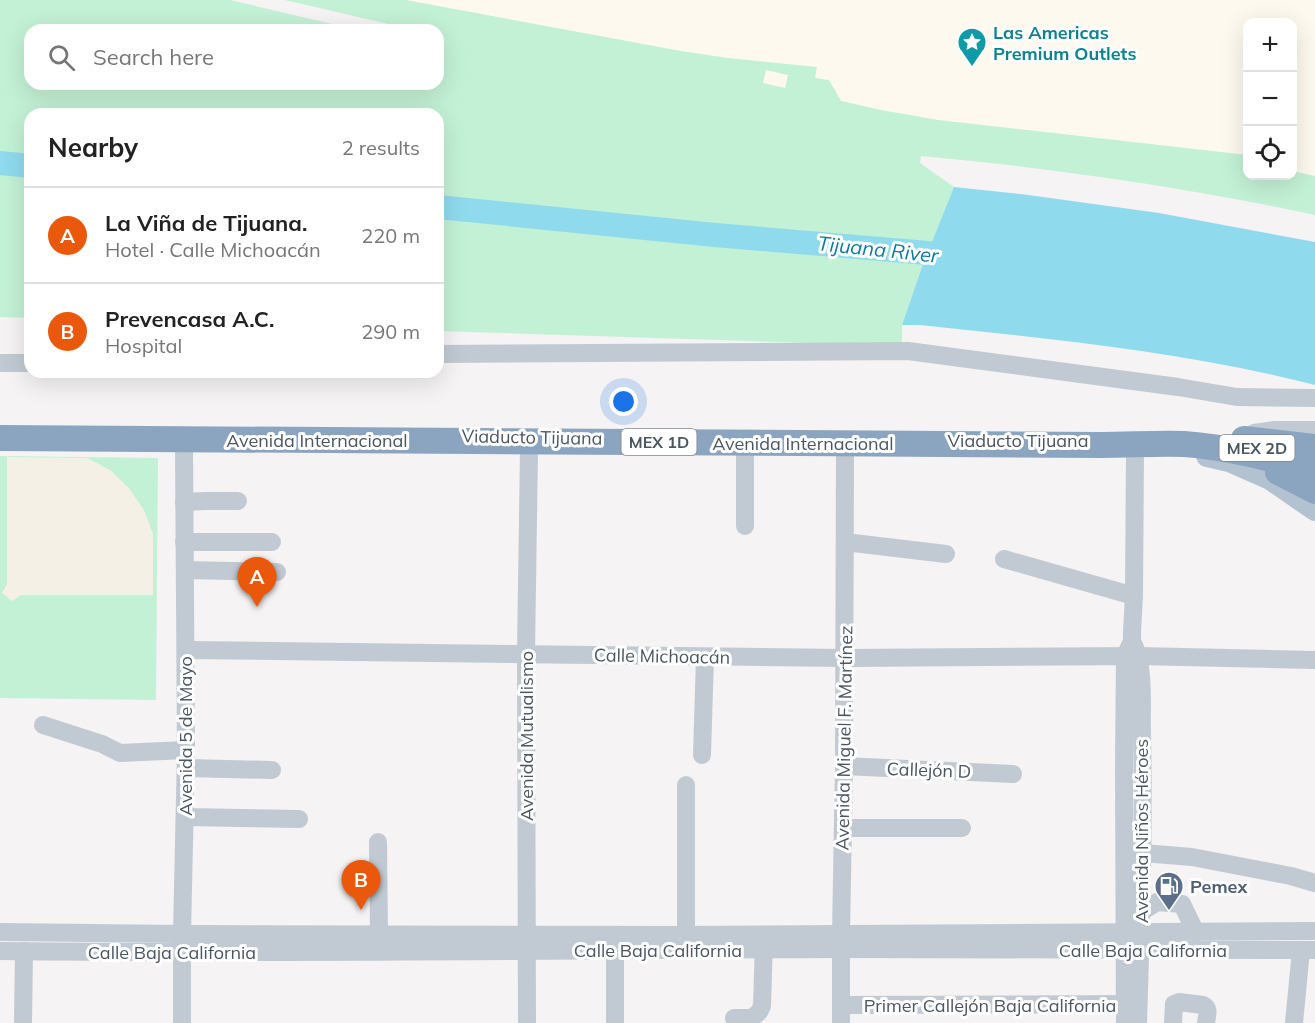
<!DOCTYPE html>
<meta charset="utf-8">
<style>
body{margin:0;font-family:Mulish,sans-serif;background:#f2f2f2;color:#222}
.controls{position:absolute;right:18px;top:18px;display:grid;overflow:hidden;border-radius:12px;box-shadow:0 6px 24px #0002}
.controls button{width:54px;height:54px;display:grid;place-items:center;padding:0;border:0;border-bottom:2px solid #e0e0e0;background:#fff;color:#222;font:30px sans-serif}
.you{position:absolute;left:624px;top:402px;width:21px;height:21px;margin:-15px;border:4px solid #fff;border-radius:50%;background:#1a73e8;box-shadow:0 0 0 9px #1a73e833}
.badge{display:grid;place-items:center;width:39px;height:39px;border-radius:50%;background:#ea580c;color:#fff;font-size:20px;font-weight:700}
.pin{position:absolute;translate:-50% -50px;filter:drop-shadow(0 2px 3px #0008)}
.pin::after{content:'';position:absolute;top:32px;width:21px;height:18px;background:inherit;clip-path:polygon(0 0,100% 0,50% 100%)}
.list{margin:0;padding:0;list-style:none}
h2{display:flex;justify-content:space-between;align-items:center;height:78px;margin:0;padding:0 24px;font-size:26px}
h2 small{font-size:20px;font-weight:400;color:#767676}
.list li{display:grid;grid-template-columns:39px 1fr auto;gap:18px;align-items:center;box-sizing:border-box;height:96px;padding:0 24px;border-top:2px solid #e0e0e0}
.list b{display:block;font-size:22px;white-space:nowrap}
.list p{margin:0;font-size:20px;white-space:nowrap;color:#767676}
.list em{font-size:20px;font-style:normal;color:#767676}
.icon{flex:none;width:33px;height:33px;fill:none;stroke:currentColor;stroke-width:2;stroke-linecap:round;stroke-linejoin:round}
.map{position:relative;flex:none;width:1315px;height:1023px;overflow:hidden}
.search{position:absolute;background:#fff;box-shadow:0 6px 24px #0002;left:24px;top:24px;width:420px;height:66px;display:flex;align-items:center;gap:15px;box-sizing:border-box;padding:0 21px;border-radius:18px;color:#767676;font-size:22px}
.panel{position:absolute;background:#fff;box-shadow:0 6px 24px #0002;left:24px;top:108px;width:420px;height:270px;border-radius:18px}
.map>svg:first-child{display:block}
.commercial{fill:#fdf9ef}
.green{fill:#c3f1d5;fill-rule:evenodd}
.sand{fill:#f5f0e5}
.water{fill:#90daee}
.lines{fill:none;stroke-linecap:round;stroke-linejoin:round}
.river{stroke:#90daee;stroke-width:24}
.minor{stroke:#c1cad2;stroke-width:18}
.major{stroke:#b3c2d1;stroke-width:22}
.highway{stroke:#8ba5c1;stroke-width:26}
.labels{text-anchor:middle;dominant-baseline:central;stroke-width:6;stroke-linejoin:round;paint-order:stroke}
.shield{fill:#fff;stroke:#808990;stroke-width:1.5}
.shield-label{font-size:16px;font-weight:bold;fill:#4a5661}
.culture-label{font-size:18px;font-weight:bold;fill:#0d838f;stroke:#fff;text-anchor:start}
.street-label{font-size:18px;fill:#4a5661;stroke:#fff}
.service-label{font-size:18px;font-weight:bold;fill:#4e5e75;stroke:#fff;text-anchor:start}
.water-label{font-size:20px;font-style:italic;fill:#0c7c9b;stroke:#fff}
</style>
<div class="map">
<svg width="1315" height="1023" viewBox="0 0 1315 1023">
<rect width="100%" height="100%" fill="#f5f3f3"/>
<polygon class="commercial" points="401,0 1315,0 1315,176 1293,171 1292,22 1248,22 1247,155 938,120 881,110 630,53"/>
<g class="green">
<path d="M0,0H230L358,30H30V84H438V30H398L397,26L285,0H406L681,51L728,58L817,67L815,78L829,80L841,101L881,110L938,120L1247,155L1248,176H1292L1293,171L1315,176V215C1185,187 1053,168 921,156L920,163L954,187L923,264L902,325V346L438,331V114H30V318L0,317ZM766,70L788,75L785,88L763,83Z"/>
<polygon points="0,456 158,458 156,700 0,698"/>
</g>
<polygon class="sand" points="7,457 87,458 110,470 129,488 144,510 153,534 153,595 21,595 12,601 2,593 7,584"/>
<path class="water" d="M954,187L1021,194L1159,213L1315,242V385C1186,352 1052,339 920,325H902L923,264Z"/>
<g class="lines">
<g class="river">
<polyline points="0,163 30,166"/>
<polyline points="438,207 715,235 928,253 961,258"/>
</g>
<g class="minor">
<polyline points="438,354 908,351 1178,387 1237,397 1315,398"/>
<polyline points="0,363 30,363"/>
<polyline points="1254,433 1274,430 1315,430"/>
<polyline points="184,502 206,501 238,501"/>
<polyline points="745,526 745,452"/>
<polyline points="184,542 272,542"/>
<polyline points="845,542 946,554"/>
<polyline points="1004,559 1134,596"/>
<polyline points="185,570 277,572"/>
<path d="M1134,645C1145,671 1141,707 1142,735C1144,831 1141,927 1138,1023"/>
<polyline points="186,650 845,658 1139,656 1315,660"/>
<polyline points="43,725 102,744 120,753 186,750"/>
<polyline points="702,755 705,657"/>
<polyline points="844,766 1013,774"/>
<polyline points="186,768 272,770"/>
<polyline points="686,785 686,935"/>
<polyline points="185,817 299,819"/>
<polyline points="843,828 962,828"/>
<polyline points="378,842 379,934"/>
<polyline points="1131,852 1192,857 1291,876 1315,883"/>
<polyline points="1141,912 1157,902 1182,904 1196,933"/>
<polyline points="0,932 182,934 686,935 1315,931"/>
<path d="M0,951C280,954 559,950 839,949C998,948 1156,951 1315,950"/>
<polyline points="615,951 615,1023"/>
<polyline points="841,1005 1136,1004"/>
<polyline points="734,1018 752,1018 759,1012 762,1006 764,940"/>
<polyline points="23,1023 24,951"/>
<polyline points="182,1023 182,934 186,750 184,449"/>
<polyline points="527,1023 526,654 529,450"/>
<polyline points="841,1023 841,934 844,766 845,452"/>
<polyline points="1125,1023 1124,767 1125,656 1132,641 1132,632 1134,596 1135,452"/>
<path d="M1173,1023L1174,1004L1179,1002L1203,1005C1210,1008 1207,1016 1206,1023"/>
<polyline points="1294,1023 1301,950"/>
</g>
<polyline class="major" points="1207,456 1229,461 1270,479 1315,510"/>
<g class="highway">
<path d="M0,438L1102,445C1129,445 1157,443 1184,444C1229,447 1272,459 1315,471"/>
<polyline points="1244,439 1315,447"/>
<polyline points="1278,472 1315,491"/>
</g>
</g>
<defs>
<g id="sight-pin" transform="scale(1.5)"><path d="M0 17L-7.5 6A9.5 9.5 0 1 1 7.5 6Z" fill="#0f9aa8" stroke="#fff"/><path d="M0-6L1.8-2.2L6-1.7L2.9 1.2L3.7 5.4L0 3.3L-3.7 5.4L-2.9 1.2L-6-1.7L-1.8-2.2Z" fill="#fff"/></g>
<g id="fuel-pin" transform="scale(1.5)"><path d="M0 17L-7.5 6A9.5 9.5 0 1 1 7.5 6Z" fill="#5c6f8a" stroke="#fff"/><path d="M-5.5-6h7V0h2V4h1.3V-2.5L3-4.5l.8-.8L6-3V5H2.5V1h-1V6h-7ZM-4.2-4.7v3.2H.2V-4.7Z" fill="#fff"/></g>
</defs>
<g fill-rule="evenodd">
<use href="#sight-pin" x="972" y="42"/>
<use href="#fuel-pin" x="1169" y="886"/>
</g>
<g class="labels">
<g class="shield">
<rect x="621.5" y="429" width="75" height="26" rx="4.5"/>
<rect x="1219.5" y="435" width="75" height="26" rx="4.5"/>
</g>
<g class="shield-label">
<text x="659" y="442">MEX 1D</text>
<text x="1257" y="448">MEX 2D</text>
</g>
<g class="culture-label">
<text x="993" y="32">Las Americas<tspan x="993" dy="21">Premium Outlets</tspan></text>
</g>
<g class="street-label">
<text transform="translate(532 437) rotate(1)">Viaducto Tijuana</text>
<text x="317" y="440">Avenida Internacional</text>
<text x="1018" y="440">Viaducto Tijuana</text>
<text x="803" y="443">Avenida Internacional</text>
<text transform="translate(662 656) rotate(1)">Calle Michoacán</text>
<text transform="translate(185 736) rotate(-90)">Avenida 5 de Mayo</text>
<text transform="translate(526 736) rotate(-90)">Avenida Mutualismo</text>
<text transform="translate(844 738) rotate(-89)">Avenida Miguel F. Martínez</text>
<text transform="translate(929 770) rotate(2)">Callejón D</text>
<text transform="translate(1141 831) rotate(-90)">Avenida Niños Héroes</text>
<text x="658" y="950">Calle Baja California</text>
<text x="1143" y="950">Calle Baja California</text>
<text x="172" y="952">Calle Baja California</text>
<text x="990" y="1005">Primer Callejón Baja California</text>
</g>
<g class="service-label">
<text x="1190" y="886">Pemex</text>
</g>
<g class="water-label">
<text transform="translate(878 249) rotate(6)">Tijuana River</text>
</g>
</g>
</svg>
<div class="controls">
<button>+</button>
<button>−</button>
<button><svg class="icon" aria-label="locate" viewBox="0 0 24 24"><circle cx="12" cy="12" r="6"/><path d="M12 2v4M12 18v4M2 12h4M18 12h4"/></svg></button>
</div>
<div class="you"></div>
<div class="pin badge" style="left:257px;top:607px">A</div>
<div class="pin badge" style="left:361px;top:910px">B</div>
<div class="search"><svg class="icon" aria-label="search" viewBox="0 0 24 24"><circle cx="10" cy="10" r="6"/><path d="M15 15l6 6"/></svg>Search here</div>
<section class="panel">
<h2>Nearby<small>2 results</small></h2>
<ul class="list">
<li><span class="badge">A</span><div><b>La Viña de Tijuana.</b><p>Hotel · Calle Michoacán</p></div><em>220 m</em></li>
<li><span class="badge">B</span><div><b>Prevencasa A.C.</b><p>Hospital</p></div><em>290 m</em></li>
</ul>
</section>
</div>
